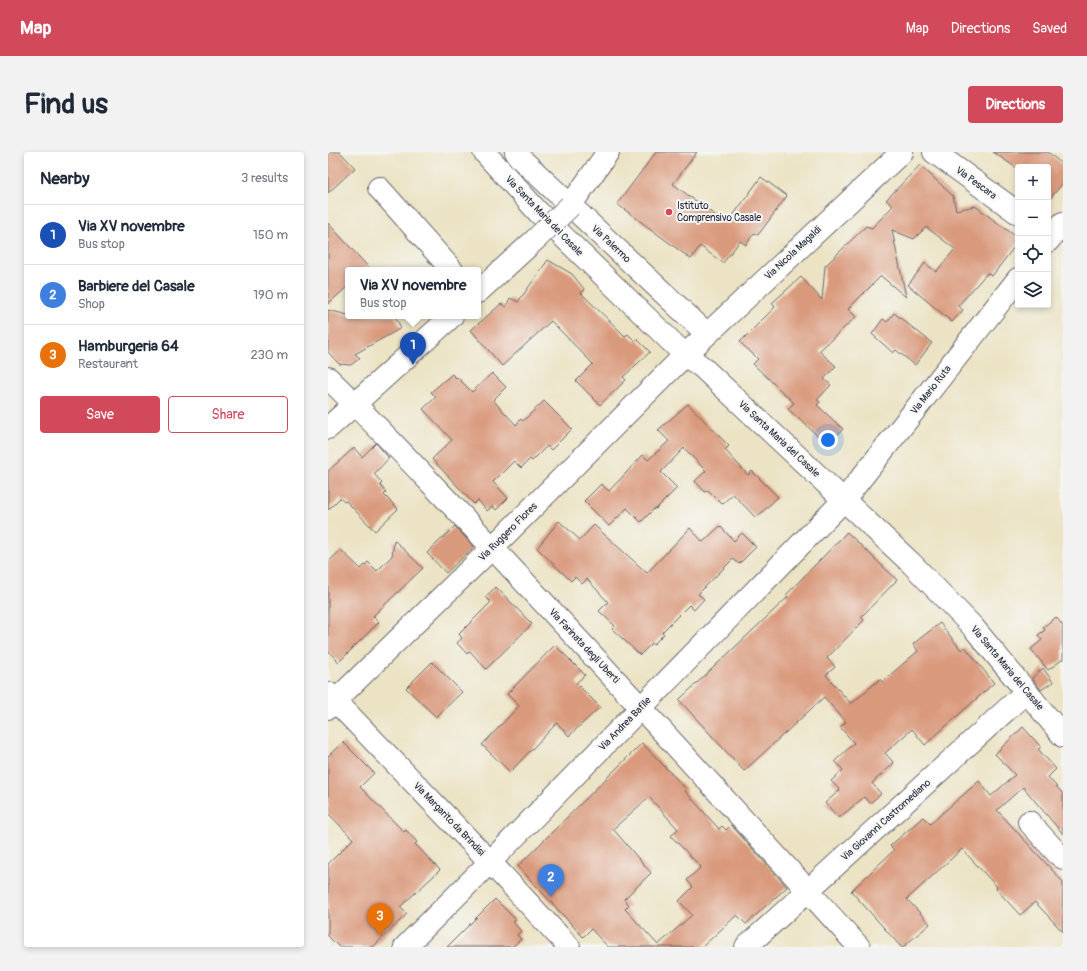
<!DOCTYPE html>
<meta charset="utf-8">
<style>
body{margin:0;font-family:Pangolin,sans-serif;background:#f2f2f3;color:#1f2937}
.controls{position:absolute;right:12px;top:12px;display:grid;overflow:hidden;border-radius:4px;box-shadow:0 2px 6px #0003}
.controls button{width:36px;height:36px;display:grid;place-items:center;padding:0;border:0;border-bottom:1px solid #e0e1e3;background:#fff;color:#1f2937;font:20px sans-serif}
.you{position:absolute;left:500px;top:288px;width:14px;height:14px;margin:-10px;border:3px solid #fff;border-radius:50%;background:#1a73e8;box-shadow:0 0 0 6px #1a73e833}
.badge{display:grid;place-items:center;width:26px;height:26px;border-radius:50%;background:#d1495b;color:#fff;font-size:13px;font-weight:700}
.pin{position:absolute;translate:-50% -33px;filter:drop-shadow(0 1px 2px #0008)}
.pin::after{content:'';position:absolute;top:21px;width:14px;height:12px;background:inherit;clip-path:polygon(0 0,100% 0,50% 100%)}
.popup{position:absolute;left:17px;top:115px;width:136px;height:52px;box-sizing:border-box;display:grid;place-content:center;border-radius:4px;background:#fff;filter:drop-shadow(0 1px 3px #0005);font-size:13px;white-space:nowrap;color:#747a83}
.popup b{font-size:15px;color:#1f2937}
.popup::after{content:'';position:absolute;left:50%;top:100%;margin-left:-8px;border:8px solid transparent;border-top-color:#fff}
.list{margin:0;padding:0;list-style:none}
h2{display:flex;justify-content:space-between;align-items:center;height:52px;margin:0;padding:0 16px;font-size:17px}
h2 small{font-size:13px;font-weight:400;color:#747a83}
.list li{display:grid;grid-template-columns:26px 1fr auto;gap:12px;align-items:center;box-sizing:border-box;height:60px;padding:0 16px;border-top:1px solid #e0e1e3}
.list b{display:block;font-size:15px;white-space:nowrap}
.list p{margin:0;font-size:13px;white-space:nowrap;color:#747a83}
.list em{font-size:13px;font-style:normal;color:#747a83}
.actions{display:flex;gap:8px;padding:12px 16px}
.actions a{flex:1;padding:9px 0;border:1px solid #d1495b;border-radius:4px;text-align:center;font-size:14px;color:#d1495b}
.actions .main{background:#d1495b;color:#fff}
.icon{flex:none;width:22px;height:22px;fill:none;stroke:currentColor;stroke-width:2;stroke-linecap:round;stroke-linejoin:round}
.map{position:relative;flex:none;width:735px;height:795px;overflow:hidden;border-radius:4px}
header{display:flex;align-items:center;gap:24px;box-sizing:border-box;height:56px;padding:0 20px;background:#d1495b;color:#fff}
header strong{font-size:19px}
nav{display:flex;gap:22px;margin-inline-start:auto;font-size:14px}
.intro{display:flex;align-items:center;justify-content:space-between;box-sizing:border-box;height:96px;padding:0 24px}
h1{margin:0;font-size:28px}
.button{padding:10px 18px;border-radius:4px;background:#d1495b;color:#fff;font-size:14px;font-weight:700}
main{display:flex;gap:24px;padding:0 24px}
aside{flex:1;background:#fff;border-radius:4px;box-shadow:0 2px 6px #0003}
.map>svg:first-child{display:block}
.building{fill:#d9997c;fill-rule:evenodd}
.lines{fill:none;stroke-linecap:round;stroke-linejoin:round}
.minor-casing{stroke:#69666b;stroke-width:24}
.minor{stroke:#fff;stroke-width:22}
.minor-bridge-casing{stroke:#69666b;stroke-width:24;stroke-linecap:butt}
.minor-bridge{stroke:#fff;stroke-width:22}
.poi-dot{fill:#d1495b;stroke:#f6f6f2;stroke-width:1.5}
.labels{text-anchor:middle;dominant-baseline:central;stroke-width:4;stroke-linejoin:round;paint-order:stroke}
.street-label{font-size:10px;fill:#22223b;stroke:#f6f6f2}
.poi-label{font-size:10px;fill:#22223b;stroke:#f6f6f2;text-anchor:start}
</style>
<header>
<strong>Map</strong>
<nav><a>Map</a><a>Directions</a><a>Saved</a></nav>
</header>
<div class="intro"><h1>Find us</h1><a class="button">Directions</a></div>
<main>
<aside>
<h2>Nearby<small>3 results</small></h2>
<ul class="list">
<li><span class="badge" style="background:#1a4fb4">1</span><div><b>Via XV novembre</b><p>Bus stop</p></div><em>150 m</em></li>
<li><span class="badge" style="background:#3f7fe0">2</span><div><b>Barbiere del Casale</b><p>Shop</p></div><em>190 m</em></li>
<li><span class="badge" style="background:#e8710a">3</span><div><b>Hamburgeria 64</b><p>Restaurant</p></div><em>230 m</em></li>
</ul>
<div class="actions"><a class="main">Save</a><a>Share</a></div>
</aside>
<div class="map">
<svg width="735" height="795" viewBox="0 0 735 795">
<rect width="100%" height="100%" fill="#f6f6f2"/>
<filter id="ink" filterUnits="userSpaceOnUse"><feTurbulence type="fractalNoise" baseFrequency=".025" numOctaves="2"/><feDisplacementMap in="SourceGraphic" scale="8" xChannelSelector="R" yChannelSelector="G"/><feConvolveMatrix kernelMatrix="1 2 1 2 8 2 1 2 1" color-interpolation-filters="sRGB"/></filter>
<filter id="wash" filterUnits="userSpaceOnUse"><feTurbulence type="fractalNoise" baseFrequency=".012" numOctaves="4" result="noise"/><feDisplacementMap in="SourceGraphic" scale="16" xChannelSelector="R" yChannelSelector="G"/><feGaussianBlur stdDeviation="0.9" result="paint"/><feColorMatrix in="noise" values="0 0 0 0 0 0 0 0 0 0 0 0 0 0 0 0 0 1.4 0 .05"/><feComposite in="paint" operator="in"/></filter>
<g filter="url(#wash)">
<rect width="100%" height="100%" fill="#ece3c4"/>
<g id="blocks">
<g class="building">
<polygon points="0,0 12,0 27,16 0,41"/>
<polygon points="328,0 369,0 345,32 399,72 433,25 459,44 430,83 426,81 418,93 412,89 395,111 372,94 363,107 289,52"/>
<polygon points="665,0 720,0 735,13 735,31 720,49 720,15 687,15"/>
<polygon points="592,13 625,44 628,58 647,54 690,86 690,90 664,124 659,121 630,154 635,158 624,170 580,133 597,111 608,120 627,97 598,75 586,87 564,78 578,145 553,124 520,157 528,165 491,199 508,214 496,227 503,233 489,248 492,250 489,253 515,277 500,293 460,257 466,251 425,212 430,207 412,190 447,155 444,151 473,125 494,148 497,114 538,74 544,76 565,54 558,48"/>
<polygon points="0,71 43,118 20,118 20,134 0,152"/>
<polygon points="220,108 244,122 257,138 253,141 297,184 300,182 307,189 309,187 322,200 295,225 298,228 272,253 248,229 265,212 223,169 174,214 143,178 173,152 178,155 182,146 190,150"/>
<polygon points="0,158 20,163 20,164 67,164 73,176 27,202 32,206 23,213 11,212 0,200"/>
<polygon points="566,161 604,191 587,213 568,198 565,201 544,182 555,167 559,170"/>
<polygon points="164,221 178,235 165,248 188,273 193,267 195,269 216,249 244,277 223,298 219,294 204,309 202,307 193,316 186,309 165,330 180,346 168,358 165,354 159,359 150,348 146,352 104,307 124,288 95,257 108,245 103,240 124,222 128,226 129,225 144,240"/>
<polygon points="360,252 401,294 397,298 420,323 424,319 450,345 428,366 405,342 394,352 380,338 377,340 367,329 378,319 356,296 333,320 349,336 328,357 327,356 313,370 299,356 281,374 256,349 273,332 281,339 315,303 320,308 341,289 330,278"/>
<polygon points="48,291 61,306 46,322 54,331 52,333 58,340 56,343 70,357 47,379 18,349 16,350 12,346 0,358 0,319 26,296 34,305"/>
<polygon points="231,369 252,388 266,373 319,421 362,376 375,390 392,374 406,389 414,381 428,395 411,412 405,407 370,442 376,447 366,458 361,453 334,480 336,482 325,493 324,491 312,503 284,477 287,474 271,459 280,450 259,427 254,432 247,425 243,429 209,396"/>
<polygon points="127,374 146,395 118,421 99,401"/>
<polygon points="519,380 569,428 533,465 536,468 499,506 507,515 498,523 523,552 552,527 554,530 590,499 585,492 612,471 633,498 637,495 666,531 597,593 584,577 557,601 566,611 544,631 553,642 542,651 536,645 511,666 497,651 512,638 503,629 515,618 507,609 526,591 512,575 518,570 496,545 416,619 351,548 460,445 458,443"/>
<polygon points="66,388 95,416 45,464 51,470 11,510 0,499 0,410 13,398 33,417 40,410 49,419 64,404"/>
<polygon points="168,435 204,472 158,517 142,499 139,502 129,491 134,486 131,482 163,450 157,445"/>
<polygon points="728,465 735,474 735,507 720,518 703,497 714,488 710,483 717,478 715,475"/>
<polygon points="227,493 257,523 248,531 272,555 241,584 229,571 182,620 154,593 191,554 179,542"/>
<polygon points="104,510 134,540 108,565 78,536"/>
<polygon points="715,516 725,530 713,538 704,526"/>
<polygon points="695,575 713,595 710,597 728,617 720,625 735,642 735,682 695,635 669,658 735,730 735,780 707,750 692,763 668,737 669,735 634,697 579,747 602,772 575,795 573,795 523,739 566,698 562,694 595,665 602,672 651,629 663,644 687,623 667,602"/>
<polygon points="15,590 46,621 32,635 76,680 78,678 89,690 87,692 112,718 72,755 79,762 45,795 11,795 0,784 0,712 25,687 0,661 0,604"/>
<path d="M314,591L358,637L357,639L391,677L394,674L398,678L403,673L459,735L418,772L409,763L374,795H280L263,777L255,785L190,714ZM321,645L350,677L343,684L373,715L359,728L365,735L351,749L364,763L330,793L297,757L301,753L296,747L323,721L285,677Z"/>
<polygon points="167,747 188,768 185,770 193,779 189,783 193,787 184,795 119,795"/>
</g>
</g>
</g>
<g filter="url(#ink)">
<use href="#blocks" fill-opacity="0" stroke="#69666b" stroke-width="1"/>
<g class="lines">
<g class="minor-casing">
<g id="minor">
<polyline points="156,0 211,61 357,203 374,215 583,411 645,475 735,584"/>
<polyline points="188,0 192,6 379,182"/>
<polyline points="606,0 690,61"/>
<polyline points="51,36 124,118"/>
<polyline points="242,54 280,0"/>
<polyline points="720,89 735,71"/>
<polyline points="150,140 209,86"/>
<path d="M0,226C48,272 93,321 139,369C272,509 401,652 531,795"/>
<polyline points="0,276 124,164"/>
<polyline points="0,541 162,710 241,795"/>
<polyline points="0,556 164,396 357,203 574,0"/>
<polyline points="701,670 730,702 735,706"/>
<polyline points="77,795 162,710 516,348 690,127"/>
<polyline points="418,795 698,540"/>
</g>
</g>
<use href="#minor" class="minor"/>
<g class="minor-bridge-casing">
<polyline id="minor-bridge" points="209,86 242,54"/>
</g>
<use href="#minor-bridge" class="minor-bridge"/>
</g>
</g>
<circle class="poi-dot" cx="341" cy="60" r="4"/>
<g class="labels">
<g class="street-label">
<text transform="translate(648 31) rotate(36)">Via Pescara</text>
<text transform="translate(216 64) rotate(46)">Via Santa Maria del Casale</text>
<text transform="translate(283 92) rotate(43)">Via Palermo</text>
<text transform="translate(465 101) rotate(-43)">Via Nicola Magaldi</text>
<text transform="translate(603 238) rotate(-52)">Via Mario Ruta</text>
<text transform="translate(451 287) rotate(43)">Via Santa Maria del Casale</text>
<text transform="translate(180 380) rotate(-45)">Via Ruggero Flores</text>
<text transform="translate(256 494) rotate(47)">Via Farinata degli Uberti</text>
<text transform="translate(679 516) rotate(50)">Via Santa Maria del Casale</text>
<text transform="translate(297 572) rotate(-46)">Via Andrea Bafile</text>
<text transform="translate(121 667) rotate(46)">Via Margarito da Brindisi</text>
<text transform="translate(558 668) rotate(-42)">Via Giovanni Castromediano</text>
</g>
<g class="poi-label">
<text x="349" y="54">Istituto<tspan x="349" dy="12">Comprensivo Casale</tspan></text>
</g>
</g>
</svg>
<div class="controls">
<button>+</button>
<button>−</button>
<button><svg class="icon" aria-label="locate" viewBox="0 0 24 24"><circle cx="12" cy="12" r="6"/><path d="M12 2v4M12 18v4M2 12h4M18 12h4"/></svg></button>
<button><svg class="icon" aria-label="layers" viewBox="0 0 24 24"><path d="M12 4l9 5-9 5-9-5zM3 14l9 5 9-5"/></svg></button>
</div>
<div class="you"></div>
<div class="pin badge" style="left:85px;top:213px;background:#1a4fb4">1</div>
<div class="popup"><b>Via XV novembre</b>Bus stop</div>
<div class="pin badge" style="left:223px;top:745px;background:#3f7fe0">2</div>
<div class="pin badge" style="left:52px;top:784px;background:#e8710a">3</div>
</div>
</main>
